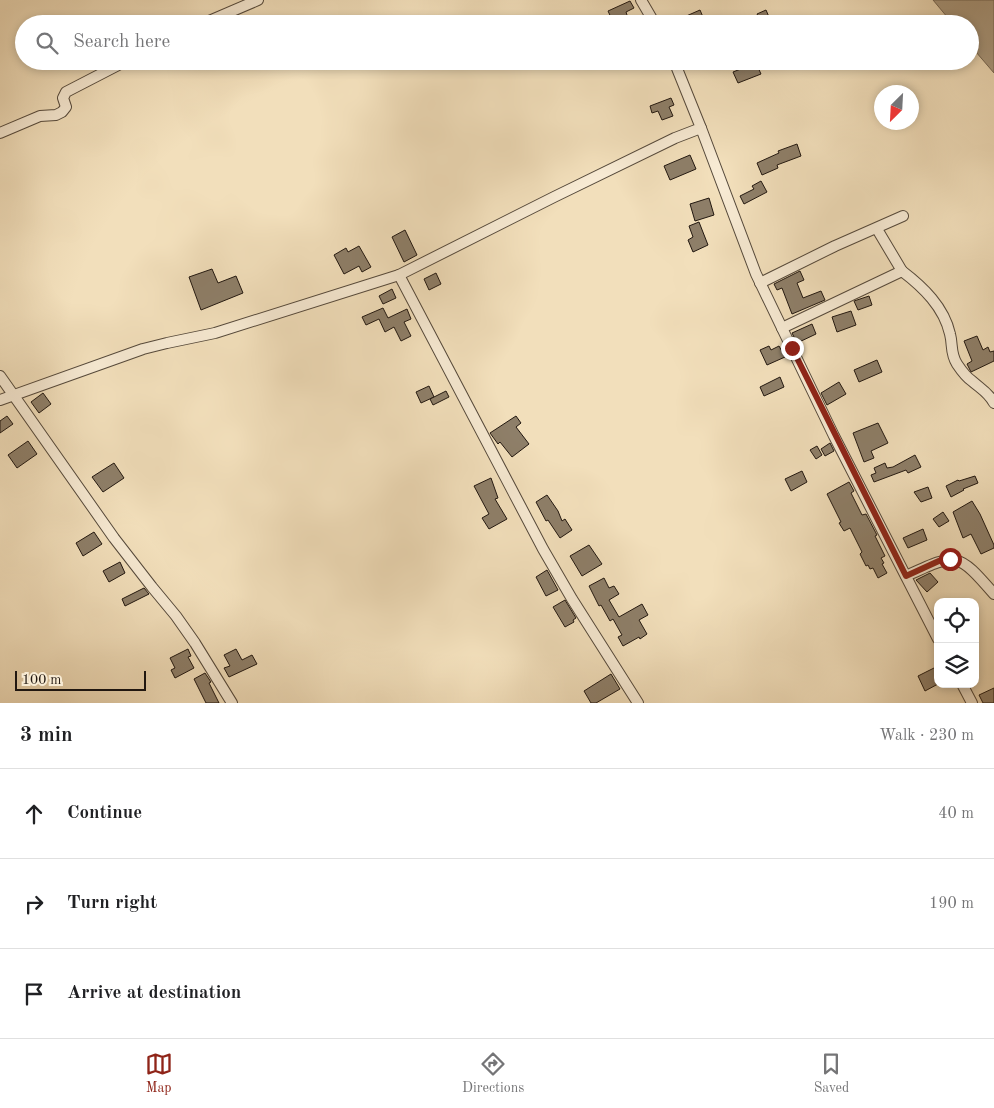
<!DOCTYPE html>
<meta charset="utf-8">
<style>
body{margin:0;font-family:"Old Standard TT",serif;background:#f6f6f6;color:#202124}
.controls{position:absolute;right:15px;bottom:15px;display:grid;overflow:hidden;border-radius:10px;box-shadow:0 2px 8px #0003}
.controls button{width:45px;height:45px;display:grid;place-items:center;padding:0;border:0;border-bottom:1px solid #e0e0e0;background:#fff;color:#202124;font:25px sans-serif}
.compass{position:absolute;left:874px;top:85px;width:45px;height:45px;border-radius:50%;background:#fff;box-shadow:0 2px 8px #0003;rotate:204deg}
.scale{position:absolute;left:15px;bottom:12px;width:131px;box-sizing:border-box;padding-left:5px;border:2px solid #211710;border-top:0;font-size:14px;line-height:18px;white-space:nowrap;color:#211710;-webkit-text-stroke:4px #f7ead3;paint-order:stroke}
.stop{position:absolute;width:15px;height:15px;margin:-11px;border:4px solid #8f2418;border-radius:50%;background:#fff}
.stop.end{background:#8f2418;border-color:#fff;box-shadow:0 1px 5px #0008}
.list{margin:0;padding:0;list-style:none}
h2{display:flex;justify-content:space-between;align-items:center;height:65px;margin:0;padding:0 20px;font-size:21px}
h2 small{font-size:16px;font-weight:400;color:#757577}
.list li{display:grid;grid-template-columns:32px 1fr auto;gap:15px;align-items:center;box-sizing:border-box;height:90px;padding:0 20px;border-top:1px solid #e0e0e0}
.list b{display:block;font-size:19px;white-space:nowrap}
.list em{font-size:16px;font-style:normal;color:#757577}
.icon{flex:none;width:28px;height:28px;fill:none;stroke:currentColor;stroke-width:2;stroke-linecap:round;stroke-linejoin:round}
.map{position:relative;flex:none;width:994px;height:703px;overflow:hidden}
.search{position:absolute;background:#fff;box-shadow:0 2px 8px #0003;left:15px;right:15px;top:15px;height:55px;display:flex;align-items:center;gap:12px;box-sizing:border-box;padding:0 18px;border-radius:28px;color:#757577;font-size:19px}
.sheet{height:335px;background:#fff}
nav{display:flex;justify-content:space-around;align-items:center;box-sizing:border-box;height:70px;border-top:1px solid #e0e0e0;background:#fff;font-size:14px;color:#757577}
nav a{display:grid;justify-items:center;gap:2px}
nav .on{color:#8f2418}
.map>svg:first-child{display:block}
.water{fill:#ab9b81;stroke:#746654}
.building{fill:#8e7f69;stroke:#211710}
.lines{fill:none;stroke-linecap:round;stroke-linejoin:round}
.minor-casing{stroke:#55493b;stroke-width:12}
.minor{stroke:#f7ead3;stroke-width:10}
.route{stroke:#8f2418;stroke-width:6}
</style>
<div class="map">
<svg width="994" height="703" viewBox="0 0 994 703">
<rect width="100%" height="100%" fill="#f2dfbb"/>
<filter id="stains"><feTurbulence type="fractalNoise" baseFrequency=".004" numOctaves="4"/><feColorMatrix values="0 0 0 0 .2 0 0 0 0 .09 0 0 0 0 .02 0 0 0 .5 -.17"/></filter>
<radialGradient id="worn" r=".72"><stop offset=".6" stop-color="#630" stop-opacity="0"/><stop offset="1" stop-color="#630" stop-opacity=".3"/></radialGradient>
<polygon class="water" points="933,0 994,0 994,73 970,45 970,24 953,24"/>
<g class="building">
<polygon points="630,1 634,8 626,12 630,24 614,24 608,11"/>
<polygon points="700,10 706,24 668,24"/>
<polygon points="766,10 772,24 762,24 757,14"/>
<polygon points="756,63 761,74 738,83 733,72"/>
<polygon points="671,98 674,105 669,107 673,116 662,120 658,111 652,113 650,106"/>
<polygon points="797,144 801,156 777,165 778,168 762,175 757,163 779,153 778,151"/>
<polygon points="690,155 696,169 670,180 664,166"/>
<polygon points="761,181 767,192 744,204 740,196 754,189 752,186"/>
<polygon points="709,198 714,215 695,221 690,204"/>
<polygon points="699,222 708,245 693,252 688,240 693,237 689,226"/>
<polygon points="405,230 417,255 404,262 392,237"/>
<polygon points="359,246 371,267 362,272 359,266 344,274 334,255 346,248 348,252"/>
<polygon points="212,269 218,283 236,276 243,293 201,310 189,277"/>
<polygon points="800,271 804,280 797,283 803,298 821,291 825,300 792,314 782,288 777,290 774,284"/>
<polygon points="436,273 441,284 429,290 424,279"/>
<polygon points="392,289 396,298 383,304 379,296"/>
<polygon points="869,296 872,305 858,310 854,301"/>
<polygon points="383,308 388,318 407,309 411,319 404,322 411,336 401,341 394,327 385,332 379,319 366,325 362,317"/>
<polygon points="851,311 856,325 837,332 832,317"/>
<polygon points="812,324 816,334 797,343 792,333"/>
<polygon points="977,336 983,350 988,347 990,352 994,351 994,361 971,372 967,364 972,361 964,341"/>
<polygon points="769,346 771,350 779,346 785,357 767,365 760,350"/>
<polygon points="877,360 882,372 859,382 854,370"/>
<polygon points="780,377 784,387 764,396 760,387"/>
<polygon points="839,382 846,394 827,405 821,393"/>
<polygon points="429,386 434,397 421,403 416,392"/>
<polygon points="446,391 449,397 433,405 430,399"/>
<polygon points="43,393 51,404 39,413 31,402"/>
<polygon points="7,416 13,424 0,433 0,421"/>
<polygon points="516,416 521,423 516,427 529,444 512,457 500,442 498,444 490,433"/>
<polygon points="878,423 888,443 871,451 874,458 864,462 853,433"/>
<polygon points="28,441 37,454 17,468 8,455"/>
<polygon points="830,443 834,451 825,456 821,449"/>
<polygon points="817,446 822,455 816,459 810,450"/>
<polygon points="915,455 921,467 908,473 906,470 874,482 871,475 876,473 874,468 885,463 887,468 893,467"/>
<polygon points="114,463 124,478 103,492 92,477"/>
<polygon points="802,471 807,482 791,491 785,479"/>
<polygon points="975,476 978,483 963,489 964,490 951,497 946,486 958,480 959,481"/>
<polygon points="491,478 498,498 495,499 507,519 489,529 482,518 489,514 474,486"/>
<polygon points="849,482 854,491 851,493 862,515 866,514 877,535 875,536 885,556 881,558 884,563 882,564 887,573 878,578 873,568 870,569 868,565 866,566 860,554 862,552 850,528 844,531 839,523 841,522 827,494"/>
<polygon points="928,487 932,498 921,502 914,492"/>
<polygon points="547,495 558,511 562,521 565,519 572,530 560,538 548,520 546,521 536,502"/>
<polygon points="972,501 980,514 994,545 994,548 981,554 971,534 963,538 953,512"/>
<polygon points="943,512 949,521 939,527 933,519"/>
<polygon points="923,529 927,540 908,548 903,538"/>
<polygon points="94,532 102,544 83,556 76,543"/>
<polygon points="589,545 602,564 582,576 570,556"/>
<polygon points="120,562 125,573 109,582 103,571"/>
<polygon points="547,570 558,590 546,596 536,577"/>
<polygon points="930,573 938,582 927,592 916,580"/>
<polygon points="604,578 609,588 614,586 619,594 609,600 619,617 642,604 648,615 639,620 647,634 640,639 639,637 623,646 618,637 622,635 613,619 610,621 601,605 599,606 589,586"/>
<polygon points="144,588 149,594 125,606 122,599"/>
<polygon points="565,600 576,618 573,620 574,622 565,627 553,607"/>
<polygon points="188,649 191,656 188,657 194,668 175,678 171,670 175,668 170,658"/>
<polygon points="236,649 242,660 252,655 257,664 229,677 224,668 230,666 224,655"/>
<polygon points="938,666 938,684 925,691 918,676"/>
<polygon points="205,673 211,682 209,683 219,703 206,703 194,679"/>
<polygon points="611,674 620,689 596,703 591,703 584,691"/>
<polygon points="994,688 994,703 983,703 979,695"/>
</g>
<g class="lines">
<g class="minor-casing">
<g id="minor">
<polyline points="641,0 655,24"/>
<polyline points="202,24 258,0"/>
<polyline points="701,128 756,274 834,436 938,639"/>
<polyline points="0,133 40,116 56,115 62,112 66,107 63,98 66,92 126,61"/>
<polyline points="877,229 902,271"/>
<polyline points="399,275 543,549 572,599 638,703"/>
<polyline points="760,283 835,246 903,216"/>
<path d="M782,328L902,271C923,287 944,307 950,334C953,345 950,353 957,364C961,370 966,377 972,381C981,389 988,392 994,403"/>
<polyline points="0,376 114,538 152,587 176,616 195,643 232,703"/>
<polyline points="0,400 143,349 167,343 215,333 399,275 554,197 675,138 701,128 674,61"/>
<path d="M906,576C956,553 957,551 994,594"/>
<polyline points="962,684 972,703"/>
</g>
</g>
<use href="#minor" class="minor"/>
</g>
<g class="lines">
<polyline class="route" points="792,348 906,576 941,560 950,559"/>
</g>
<rect width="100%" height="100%" filter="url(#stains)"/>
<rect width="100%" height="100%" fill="url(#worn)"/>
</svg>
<div class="controls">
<button><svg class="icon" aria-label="locate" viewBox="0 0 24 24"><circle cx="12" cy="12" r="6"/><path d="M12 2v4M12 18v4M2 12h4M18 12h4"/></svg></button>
<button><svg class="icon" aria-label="layers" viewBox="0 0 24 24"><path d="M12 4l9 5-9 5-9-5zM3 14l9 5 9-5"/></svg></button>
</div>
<svg class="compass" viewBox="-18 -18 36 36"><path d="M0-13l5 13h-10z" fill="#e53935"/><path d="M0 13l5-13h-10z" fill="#757577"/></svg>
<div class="scale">100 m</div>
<div class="stop" style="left:950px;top:559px"></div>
<div class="stop end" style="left:792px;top:348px"></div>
<div class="search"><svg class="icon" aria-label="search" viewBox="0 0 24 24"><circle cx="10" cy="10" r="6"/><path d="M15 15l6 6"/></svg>Search here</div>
</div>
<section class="sheet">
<h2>3 min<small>Walk · 230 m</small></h2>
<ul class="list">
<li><svg class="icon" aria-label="ahead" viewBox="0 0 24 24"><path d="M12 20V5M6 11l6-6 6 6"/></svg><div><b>Continue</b></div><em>40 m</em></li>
<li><svg class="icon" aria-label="right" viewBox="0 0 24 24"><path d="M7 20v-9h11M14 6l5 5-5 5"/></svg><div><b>Turn right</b></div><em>190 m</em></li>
<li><svg class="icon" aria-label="arrive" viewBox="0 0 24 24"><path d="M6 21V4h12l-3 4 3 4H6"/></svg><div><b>Arrive at destination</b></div></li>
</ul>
</section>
<nav>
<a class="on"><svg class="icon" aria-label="map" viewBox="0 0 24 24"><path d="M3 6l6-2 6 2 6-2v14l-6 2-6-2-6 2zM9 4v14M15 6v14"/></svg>Map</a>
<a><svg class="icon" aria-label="directions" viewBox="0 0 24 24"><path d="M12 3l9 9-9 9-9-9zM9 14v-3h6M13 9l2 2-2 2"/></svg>Directions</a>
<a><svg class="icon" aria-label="saved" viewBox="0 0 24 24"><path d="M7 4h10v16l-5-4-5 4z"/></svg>Saved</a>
</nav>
